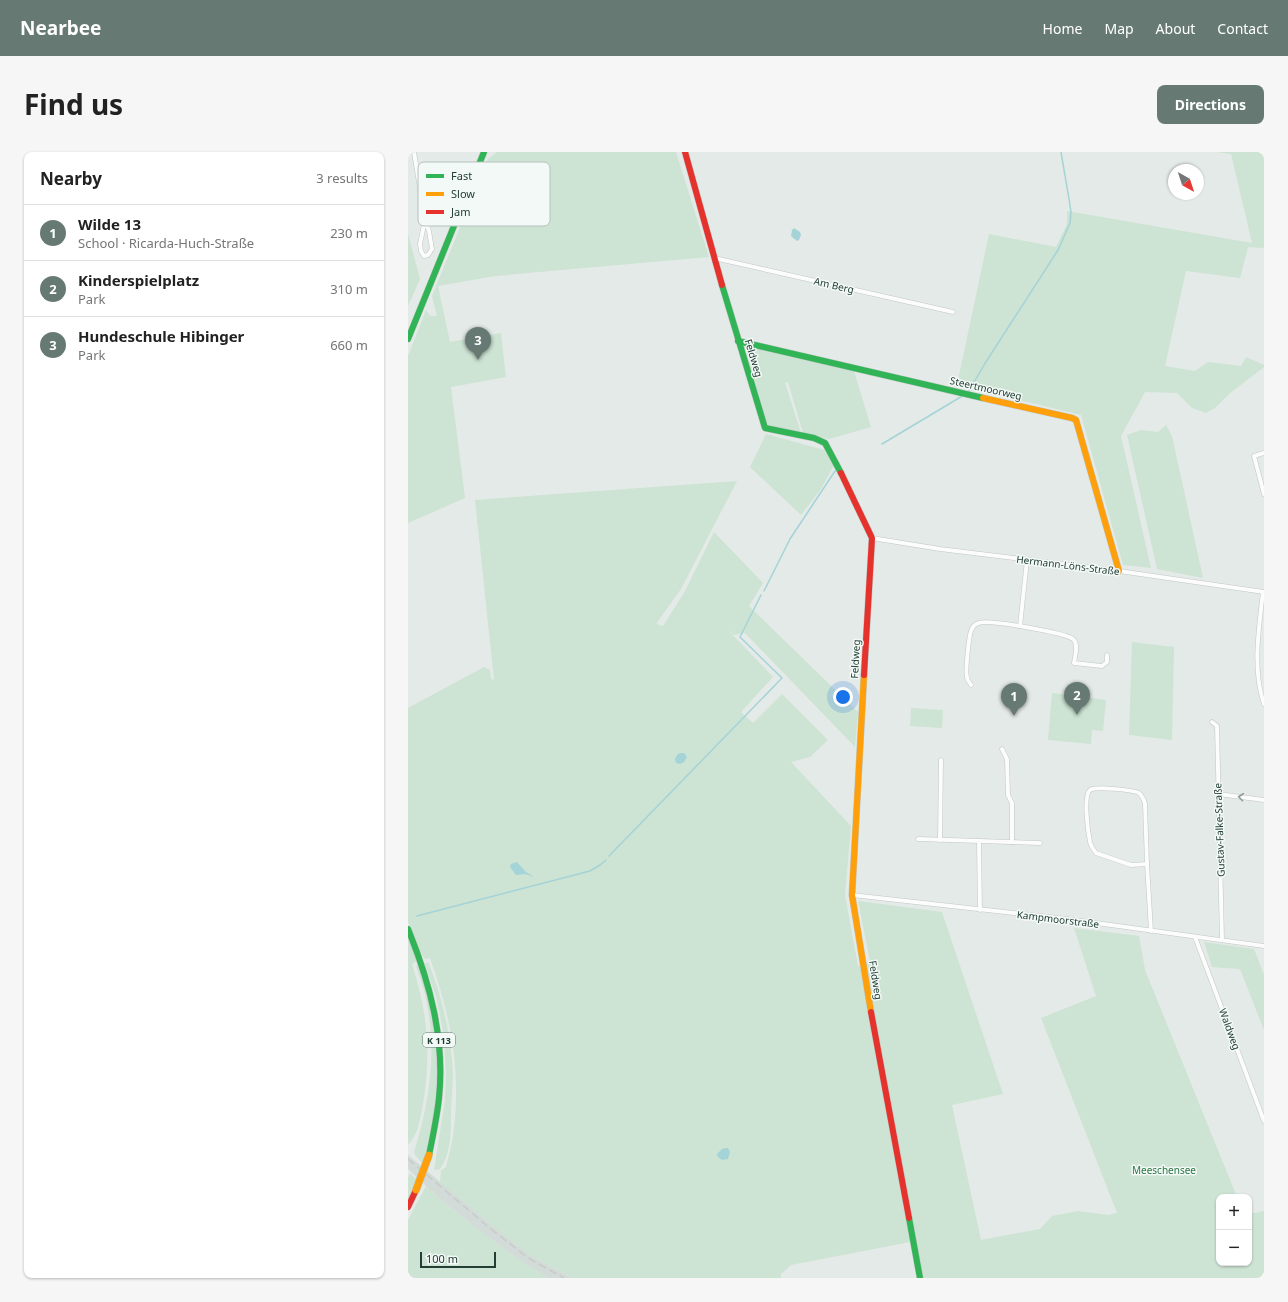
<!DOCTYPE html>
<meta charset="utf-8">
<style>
body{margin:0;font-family:"Noto Sans",sans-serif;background:#f6f6f6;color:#222}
.controls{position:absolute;right:12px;bottom:12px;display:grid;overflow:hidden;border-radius:8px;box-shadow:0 1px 3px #0004}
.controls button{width:36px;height:36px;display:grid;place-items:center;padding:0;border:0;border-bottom:1px solid #e0e0e0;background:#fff;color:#222;font:20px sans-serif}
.compass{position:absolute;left:760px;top:12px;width:36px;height:36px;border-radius:50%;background:#fff;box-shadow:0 1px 3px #0004;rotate:141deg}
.scale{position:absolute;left:12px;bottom:10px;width:76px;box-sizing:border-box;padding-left:4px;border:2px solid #223e35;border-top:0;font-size:11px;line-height:14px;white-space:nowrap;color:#223e35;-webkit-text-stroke:3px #f3f9f6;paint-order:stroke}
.you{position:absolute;left:435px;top:545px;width:14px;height:14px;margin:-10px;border:3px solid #fff;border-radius:50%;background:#1a73e8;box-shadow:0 0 0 6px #1a73e833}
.badge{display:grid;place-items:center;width:26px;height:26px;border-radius:50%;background:#667a73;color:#fff;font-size:13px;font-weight:700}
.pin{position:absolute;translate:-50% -33px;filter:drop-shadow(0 1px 2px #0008)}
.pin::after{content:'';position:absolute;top:21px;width:14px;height:12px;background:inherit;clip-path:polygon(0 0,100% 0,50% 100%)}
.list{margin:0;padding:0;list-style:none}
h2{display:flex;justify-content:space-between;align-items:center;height:52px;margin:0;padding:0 16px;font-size:17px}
h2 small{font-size:13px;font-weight:400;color:#767676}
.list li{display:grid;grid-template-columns:26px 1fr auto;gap:12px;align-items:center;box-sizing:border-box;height:56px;padding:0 16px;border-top:1px solid #e0e0e0}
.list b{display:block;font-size:15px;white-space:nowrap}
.list p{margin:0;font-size:13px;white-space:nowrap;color:#767676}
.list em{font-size:13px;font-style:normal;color:#767676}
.map{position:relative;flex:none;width:856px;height:1126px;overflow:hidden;border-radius:8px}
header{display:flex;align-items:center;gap:24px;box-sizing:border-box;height:56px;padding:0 20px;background:#667a73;color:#fff}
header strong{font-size:19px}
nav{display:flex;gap:22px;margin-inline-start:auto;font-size:14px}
.intro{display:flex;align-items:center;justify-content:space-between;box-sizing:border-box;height:96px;padding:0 24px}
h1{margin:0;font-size:28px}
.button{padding:10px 18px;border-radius:8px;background:#667a73;color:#fff;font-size:14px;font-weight:700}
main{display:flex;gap:24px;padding:0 24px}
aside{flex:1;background:#fff;border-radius:8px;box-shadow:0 1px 3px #0004}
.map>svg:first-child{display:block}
.built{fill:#d2dbd7}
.green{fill:#cde3d3}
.water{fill:#a4d3d8}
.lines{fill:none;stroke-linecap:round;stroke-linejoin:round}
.stream{stroke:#a4d3d8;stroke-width:1.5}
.street-casing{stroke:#c1c7c4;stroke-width:5}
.fast-casing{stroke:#c0c7c4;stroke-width:7}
.slow-casing{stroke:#c0c7c4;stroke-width:7}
.jam-casing{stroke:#c0c7c4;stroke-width:7}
.street{stroke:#fbfcfb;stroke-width:4}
.fast{stroke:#30b455;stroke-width:6}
.slow{stroke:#ff9f0a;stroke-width:6}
.jam{stroke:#e5322d;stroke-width:6}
.rail{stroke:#c7cbc9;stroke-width:1.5;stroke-dasharray:8 4;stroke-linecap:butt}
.slow-bridge-casing{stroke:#bdc6c2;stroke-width:8;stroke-linecap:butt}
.slow-bridge{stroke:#ff9f0a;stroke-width:7}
.oneway{stroke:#8e9d98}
.labels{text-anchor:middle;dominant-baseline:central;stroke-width:3;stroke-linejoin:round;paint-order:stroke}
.shield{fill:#f3f9f6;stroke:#61766f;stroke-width:1}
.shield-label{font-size:9px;font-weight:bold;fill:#223e35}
.street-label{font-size:10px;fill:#223e35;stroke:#f3f9f6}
.park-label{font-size:10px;fill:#2b7545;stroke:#f3f9f6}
.key{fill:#f3f9f6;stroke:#b4c1bc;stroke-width:1}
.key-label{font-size:11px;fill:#223e35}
</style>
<header>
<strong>Nearbee</strong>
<nav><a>Home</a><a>Map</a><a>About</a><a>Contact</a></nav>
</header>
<div class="intro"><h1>Find us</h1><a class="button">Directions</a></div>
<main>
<aside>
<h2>Nearby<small>3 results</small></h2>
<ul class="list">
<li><span class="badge">1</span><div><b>Wilde 13</b><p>School · Ricarda-Huch-Straße</p></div><em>230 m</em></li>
<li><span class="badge">2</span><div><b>Kinderspielplatz</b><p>Park</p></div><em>310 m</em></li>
<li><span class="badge">3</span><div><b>Hundeschule Hibinger</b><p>Park</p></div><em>660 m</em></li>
</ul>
</aside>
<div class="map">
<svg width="856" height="1126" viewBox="0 0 856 1126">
<rect width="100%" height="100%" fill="#e4eae7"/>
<polygon class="built" points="0,1003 81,1071 122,1103 164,1126 140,1126 116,1111 74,1081 31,1046 0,1017"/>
<g class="green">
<polygon points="89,0 268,0 301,105 87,124 30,134 42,190 93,181 98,225 43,235 57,346 0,371 0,204 18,158 22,164 29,164 24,144 80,7"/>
<polygon points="809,0 856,0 856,96 840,95 832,126 778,119 757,214 787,219 800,210 833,214 838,205 856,213 856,215 821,242 807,256 798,261 784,256 769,241 737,240 713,284 743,416 715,413 673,263 549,233 581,82 648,95 659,72 659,59 844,91 823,2"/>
<polygon points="0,82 12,127 0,154"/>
<polygon points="334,193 446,219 463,275 421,287 395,281 380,230 377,231 393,281 359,274"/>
<polygon points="758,273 764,284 795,426 749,417 719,283 733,278 750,280"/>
<polygon points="358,282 416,298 426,313 413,337 393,363 342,315"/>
<path d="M329,329L273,437L248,472L255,474L277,439L306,380L355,431L341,454L450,560L447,595L337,481L326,483L319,477L365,525L333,560L345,571L374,542L420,588L402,605L383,610L443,674L437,743L450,814L462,809L450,749L534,760L595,942L544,953L573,1088L632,1077L644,1064L670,1059L700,1063L709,1061L633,866L688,844L666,776L731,784L737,818L829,1045H811V1111H841V1062L856,1059V1126H510L502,1090L383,1113L373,1122V1126H164L122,1103L81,1071L32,1030L33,1018L38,1015C41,1002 45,989 46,976C53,916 42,862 22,806L17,807L15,805L0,770V556L76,515L82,518L83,527L86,528L67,348Z"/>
<polygon points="724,490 766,495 764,588 721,583"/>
<polygon points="644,541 698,548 695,579 684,578 683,592 640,588"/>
<polygon points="503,556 535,558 534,576 502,574"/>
<path d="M0,785L10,808L4,812C20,863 24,904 14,957C12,969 9,984 0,993Z"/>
<polygon points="796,790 846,797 856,823 856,878 832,817 804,815"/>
<path d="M20,810C33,841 41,875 44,908C46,925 44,941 43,957C43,976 44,1001 32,1017L26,1018L37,948L38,922L36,885L29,848L17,812Z"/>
<path d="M10,813L12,814L17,830L28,885L30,947L19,1004L14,1011L7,1003L6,1000C21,952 29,902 19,852C17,839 12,826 8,814Z"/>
<polygon points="2,1021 8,1027 0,1049 0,1025"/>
<path d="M18,1034C56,1069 97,1099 140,1126H0V1068Z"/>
</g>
<g class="water">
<polygon points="386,76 392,80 393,83 391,88 389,89 383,84 384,78"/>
<polygon points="272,601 276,601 279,605 276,610 272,612 268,611 267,607 269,603"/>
<polygon points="109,710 118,720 126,725 117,722 108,723 102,715 103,712"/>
<polygon points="318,996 320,996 322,1000 320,1007 314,1008 310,1005 309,1002 314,997"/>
</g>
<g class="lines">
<g class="stream">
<polyline points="561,239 576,213 650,98 662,71 663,60 661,47 653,0"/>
<polyline points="474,292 556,243"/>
<polyline points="356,439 382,387 427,319"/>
<polyline points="201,704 374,526 332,485 353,443"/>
<polyline points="9,764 182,719 192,713 198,708"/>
</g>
<g class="street-casing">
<g id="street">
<polyline points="6,0 17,68 12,92 13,99 16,104 20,103 24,97 21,79 17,68"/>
<polyline points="306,106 545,160"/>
<polyline points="856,301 846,304 856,342"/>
<polyline points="464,386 532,397 711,419 856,440"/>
<path d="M855,440C851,476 844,517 856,552"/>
<polyline points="612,474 619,408"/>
<path d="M563,533C562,531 559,528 559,525C557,521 561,484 563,479C564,476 567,472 571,471C580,467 657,481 665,487C671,492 667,504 666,511L694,514L699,510V503"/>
<polyline points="804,570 809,574 814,788"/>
<polyline points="594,597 599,607 600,643 604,651 604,690"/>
<polyline points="810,642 856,648"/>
<polyline points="510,687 632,691"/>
<polyline points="532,688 533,608"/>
<polyline points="571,690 572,758"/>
<path d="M739,712L723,713L688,701C685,697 683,694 682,690C680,680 675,644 682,638C687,634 725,638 731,641C734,644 736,647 737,652L739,712L743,779"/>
<polyline points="444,743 659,767 856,794"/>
<polyline points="787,785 856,969"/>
</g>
</g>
<g class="fast-casing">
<g id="fast">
<polyline points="314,133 357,276 406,286 417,291 433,321"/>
<polyline points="0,187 76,0"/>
<polyline points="330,189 575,246"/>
<path d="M0,777C22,831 37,887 31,946C29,965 25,984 21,1003"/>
<polyline points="501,1066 512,1126"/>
</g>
</g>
<g class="slow-casing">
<g id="slow">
<polyline points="575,246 664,266 668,268 711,419"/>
<polyline points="456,523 444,743 463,860"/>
</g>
</g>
<g class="jam-casing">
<g id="jam">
<polyline points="277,0 314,133"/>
<polyline points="433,321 464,386 456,523"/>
<polyline points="463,860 501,1066"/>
<polyline points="0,1055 8,1038"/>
</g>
</g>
<use href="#street" class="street"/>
<use href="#fast" class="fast"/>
<use href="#slow" class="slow"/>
<use href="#jam" class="jam"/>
<polyline class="rail" points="0,1007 78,1073 120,1106 156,1126"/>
<g class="slow-bridge-casing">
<polyline id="slow-bridge" points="8,1038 21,1003"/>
</g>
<use href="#slow-bridge" class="slow-bridge"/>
</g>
<defs><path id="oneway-chevron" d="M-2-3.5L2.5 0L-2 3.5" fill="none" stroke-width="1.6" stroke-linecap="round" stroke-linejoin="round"/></defs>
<use class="oneway" href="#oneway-chevron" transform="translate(833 645) rotate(-173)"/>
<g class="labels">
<rect class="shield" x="15" y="881" width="32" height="14" rx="3"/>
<g class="shield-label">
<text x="31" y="888">K 113</text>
</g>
<g class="street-label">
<text transform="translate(426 133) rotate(13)">Am Berg</text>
<text transform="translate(346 206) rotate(73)">Feldweg</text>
<text transform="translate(578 236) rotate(13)">Steertmoorweg</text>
<text transform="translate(660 413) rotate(7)">Hermann-Löns-Straße</text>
<text transform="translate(447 507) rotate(-87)">Feldweg</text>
<text transform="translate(811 678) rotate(-92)">Gustav-Falke-Straße</text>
<text transform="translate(650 767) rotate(7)">Kampmoorstraße</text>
<text transform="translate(468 828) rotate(81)">Feldweg</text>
<text transform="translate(822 877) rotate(70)">Waldweg</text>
</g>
<g class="park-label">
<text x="756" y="1018">Meeschensee</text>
</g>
</g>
<rect x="10" y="10" width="132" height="64" rx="6" class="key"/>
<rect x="18" y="22" width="18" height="4" fill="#30b455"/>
<rect x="18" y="40" width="18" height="4" fill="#ff9f0a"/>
<rect x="18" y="58" width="18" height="4" fill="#e5322d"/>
<g class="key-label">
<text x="43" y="28">Fast</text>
<text x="43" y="46">Slow</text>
<text x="43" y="64">Jam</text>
</g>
</svg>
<div class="controls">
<button>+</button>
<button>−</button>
</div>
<svg class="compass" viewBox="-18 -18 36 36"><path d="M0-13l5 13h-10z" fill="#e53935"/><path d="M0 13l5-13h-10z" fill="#767676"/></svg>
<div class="scale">100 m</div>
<div class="you"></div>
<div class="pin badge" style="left:606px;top:564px">1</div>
<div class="pin badge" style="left:669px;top:563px">2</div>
<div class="pin badge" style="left:70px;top:208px">3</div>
</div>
</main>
